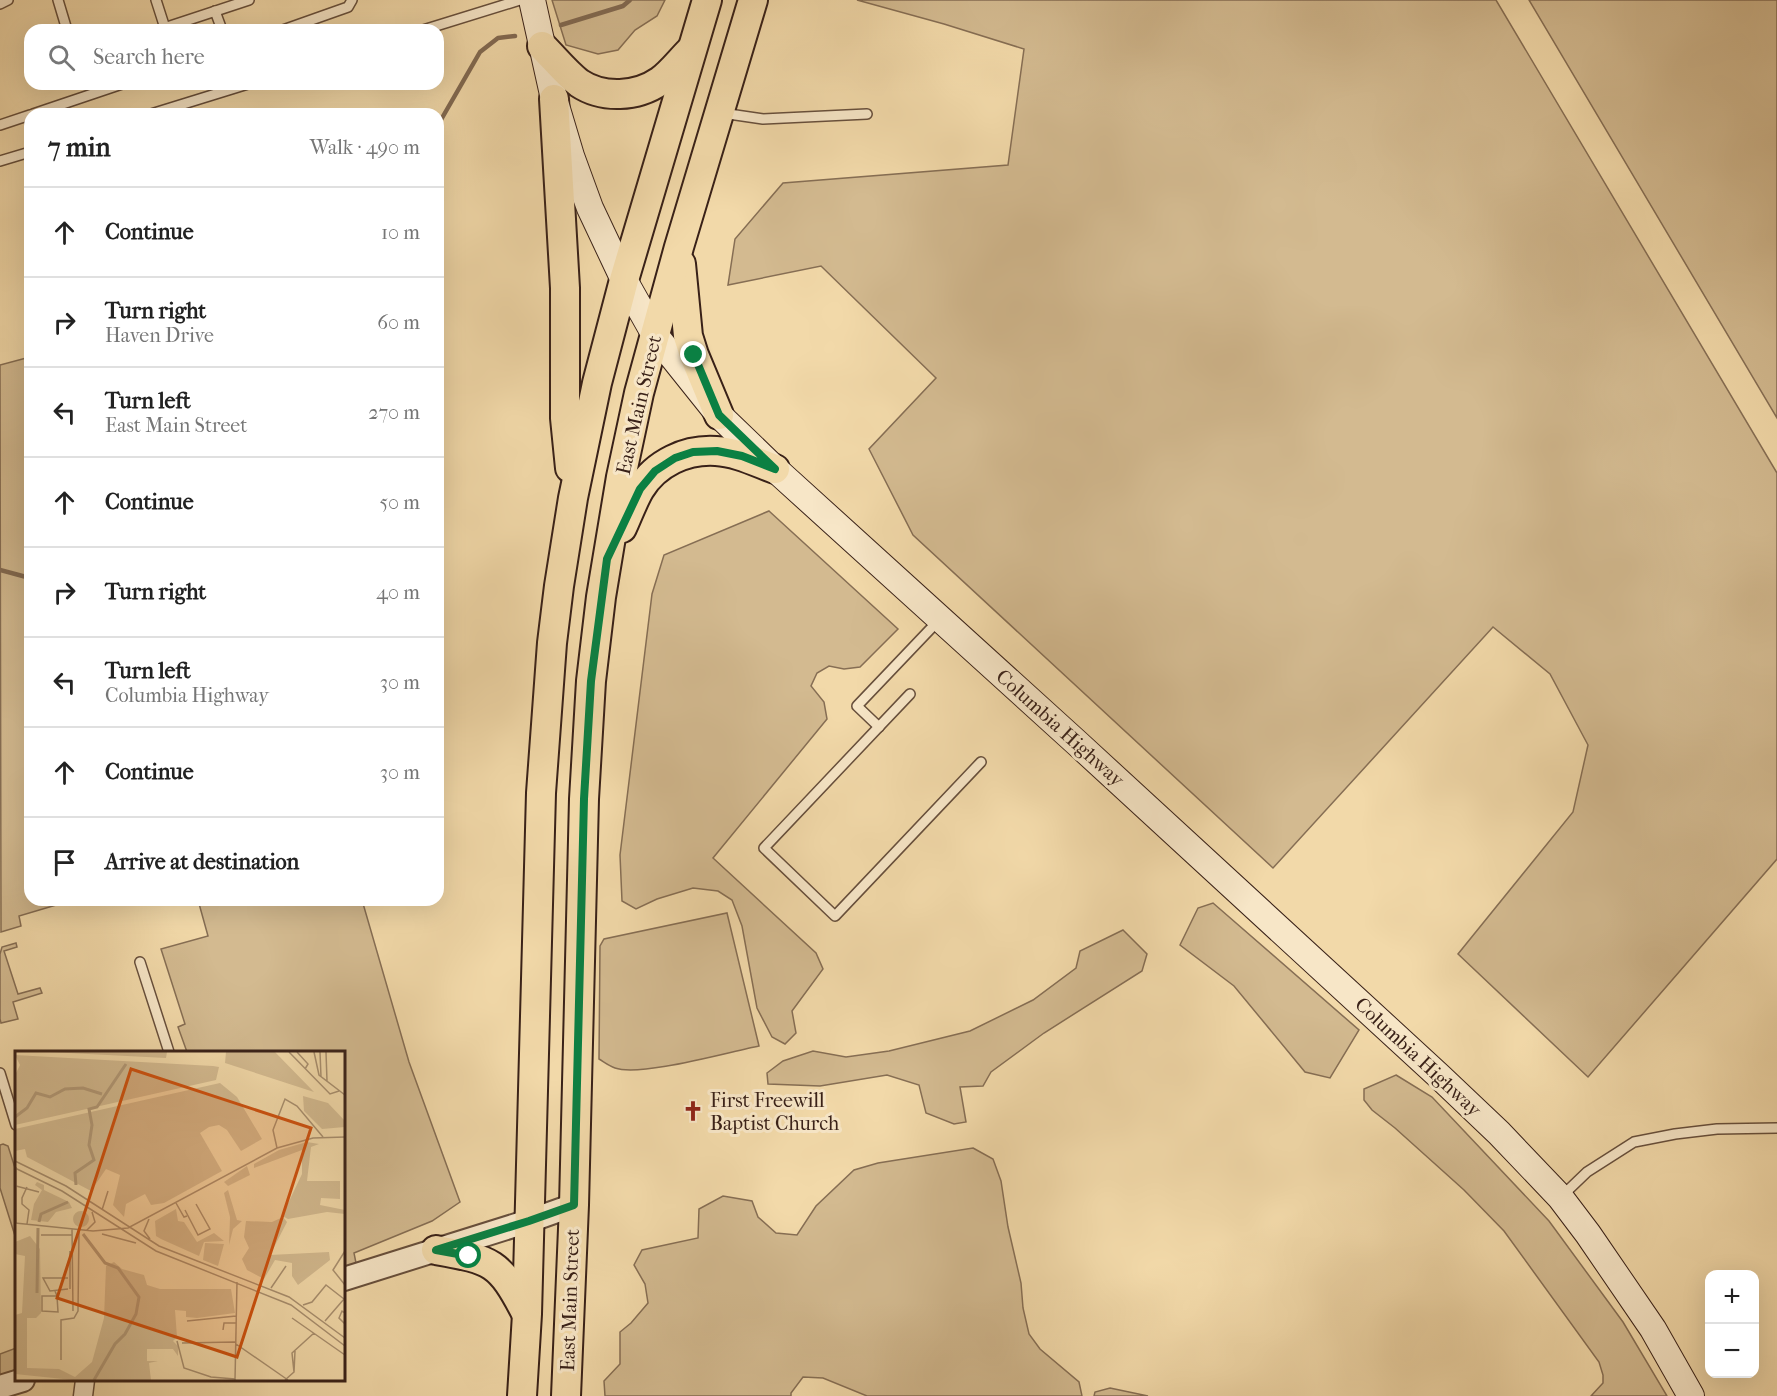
<!DOCTYPE html>
<meta charset="utf-8">
<style>
body{margin:0;font-family:"IM FELL French Canon",serif;background:#f2f2f2;color:#222}
.controls{position:absolute;right:18px;bottom:18px;display:grid;overflow:hidden;border-radius:12px;box-shadow:0 6px 24px #0002}
.controls button{width:54px;height:54px;display:grid;place-items:center;padding:0;border:0;border-bottom:2px solid #e0e0e0;background:#fff;color:#222;font:30px sans-serif}
.stop{position:absolute;width:18px;height:18px;margin:-14px;border:4px solid #0b8043;border-radius:50%;background:#fff}
.stop.end{background:#0b8043;border-color:#fff;box-shadow:0 2px 6px #0008}
.list{margin:0;padding:0;list-style:none}
h2{display:flex;justify-content:space-between;align-items:center;height:78px;margin:0;padding:0 24px;font-size:26px}
h2 small{font-size:20px;font-weight:400;color:#767676}
.list li{display:grid;grid-template-columns:39px 1fr auto;gap:18px;align-items:center;box-sizing:border-box;height:90px;padding:0 24px;border-top:2px solid #e0e0e0}
.list b{display:block;font-size:22px;white-space:nowrap}
.list p{margin:0;font-size:20px;white-space:nowrap;color:#767676}
.list em{font-size:20px;font-style:normal;color:#767676}
.icon{flex:none;width:33px;height:33px;fill:none;stroke:currentColor;stroke-width:2;stroke-linecap:round;stroke-linejoin:round}
.map{position:relative;flex:none;width:1777px;height:1396px;overflow:hidden}
.search{position:absolute;background:#fff;box-shadow:0 6px 24px #0002;left:24px;top:24px;width:420px;height:66px;display:flex;align-items:center;gap:15px;box-sizing:border-box;padding:0 21px;border-radius:18px;color:#767676;font-size:22px}
.panel{position:absolute;background:#fff;box-shadow:0 6px 24px #0002;left:24px;top:108px;width:420px;height:798px;border-radius:18px}
.map>svg:first-child{display:block}
.green{fill:#d3ba90;stroke:#866e54;stroke-width:1.5}
.lines{fill:none;stroke-linecap:round;stroke-linejoin:round}
.stream{stroke:#826a52;stroke-width:4.5}
.service-casing{stroke:#674f3c;stroke-width:12}
.minor-casing{stroke:#674f3c;stroke-width:21}
.tertiary-casing{stroke:#674f3c;stroke-width:26}
.secondary-casing{stroke:#392118;stroke-width:28}
.primary-casing{stroke:#392118;stroke-width:32}
.service{stroke:#f7e6c7;stroke-width:9}
.minor{stroke:#f7e6c7;stroke-width:18}
.tertiary{stroke:#f7e6c7;stroke-width:22}
.secondary{stroke:#f7e6c7;stroke-width:26}
.primary{stroke:#f2d9a9;stroke-width:28}
.route{stroke:#0b8043;stroke-width:8}
.labels{text-anchor:middle;dominant-baseline:central;stroke-width:6;stroke-linejoin:round;paint-order:stroke}
.street-label{font-size:20px;fill:#392118;stroke:#f7e6c7}
.poi-label{font-size:20px;fill:#392118;stroke:#f7e6c7;text-anchor:start}
.inset-river{fill:none;stroke:#b39a78;stroke-width:3}
.inset-road{fill:none;stroke:#a88f6f;stroke-width:1.5}
.view{fill:#ce510e;fill-opacity:0.15;stroke:#ce510e;stroke-width:3}
.inset-edge{fill:none;stroke:#392118;stroke-width:3}
</style>
<div class="map">
<svg width="1777" height="1396" viewBox="0 0 1777 1396">
<rect width="100%" height="100%" fill="#f2d9a9"/>
<filter id="stains"><feTurbulence type="fractalNoise" baseFrequency=".00333" numOctaves="4"/><feColorMatrix values="0 0 0 0 .2 0 0 0 0 .09 0 0 0 0 .02 0 0 0 .5 -.17"/></filter>
<radialGradient id="worn" r=".72"><stop offset=".6" stop-color="#630" stop-opacity="0"/><stop offset="1" stop-color="#630" stop-opacity=".3"/></radialGradient>
<g class="green">
<polygon points="552,0 665,0 657,16 635,30 618,50 598,54 566,45"/>
<polygon points="857,0 1496,0 1777,473 1777,859 1588,1077 1458,954 1573,812 1588,745 1550,674 1493,627 1273,868 913,535 869,449 936,378 821,266 728,285 735,239 783,183 1008,165 1024,49 944,24"/>
<polygon points="1529,0 1777,0 1777,418"/>
<polygon points="30,357 30,900 73,900 19,916 21,926 1,932 0,365"/>
<polygon points="769,511 898,629 860,667 844,669 829,666 817,673 811,686 824,702 827,719 713,858 816,953 823,969 792,1011 796,1033 785,1044 772,1037 757,1008 742,926 732,900 718,891 693,888 657,899 636,909 622,901 620,855 652,594 664,555"/>
<polygon points="198,900 362,900 409,1062 460,1202 432,1221 354,1253 356,1263 344,1267 344,1052 187,1052 178,1027 185,1024 161,949 208,936"/>
<polygon points="1213,903 1359,1030 1330,1078 1305,1072 1234,986 1180,945 1198,908"/>
<path d="M727,913L759,1046C728,1052 641,1077 615,1068C609,1066 604,1062 599,1059L600,946L604,939Z"/>
<polygon points="1123,930 1147,954 1142,971 1044,1033 991,1072 983,1086 960,1087 966,1122 954,1124 926,1113 919,1085 887,1075 820,1086 768,1084 767,1073 783,1061 813,1051 846,1057 889,1051 970,1031 1033,1000 1076,968 1080,951"/>
<polygon points="16,943 17,947 4,951 18,994 40,988 42,993 13,1002 18,1019 1,1023 0,1019 0,954 2,947"/>
<polygon points="1396,1075 1432,1097 1549,1221 1623,1322 1667,1396 1591,1396 1603,1383 1603,1375 1599,1362 1504,1231 1464,1190 1395,1128 1372,1110 1364,1100 1364,1089"/>
<polygon points="3,1144 8,1146 16,1171 16,1239 0,1188 0,1145"/>
<polygon points="973,1148 993,1159 1001,1181 1008,1227 1021,1283 1023,1308 1029,1334 1040,1349 1079,1382 1082,1396 867,1396 823,1378 803,1377 791,1393 791,1396 605,1396 604,1381 620,1364 620,1332 631,1323 648,1303 645,1284 634,1265 642,1250 698,1238 699,1209 723,1196 752,1201 758,1217 776,1233 797,1235 816,1206 854,1170 878,1163"/>
<polygon points="16,1348 16,1370 0,1375 0,1354"/>
<polygon points="1110,1388 1148,1396 1094,1396 1095,1392"/>
</g>
<g class="lines">
<g class="stream">
<polyline points="561,25 623,6 630,0"/>
<polyline points="438,125 480,52 498,38 515,36"/>
<polyline points="0,570 30,578"/>
</g>
<g class="service-casing">
<g id="service">
<polyline points="58,0 67,30"/>
<polyline points="156,0 165,28"/>
<polyline points="0,4 8,0"/>
<polyline points="215,11 222,30"/>
<polyline points="158,30 249,0"/>
<polyline points="283,30 348,7 352,0"/>
<polyline points="423,30 520,0"/>
<polyline points="722,113 763,119 867,114"/>
<polyline points="33,114 122,84"/>
<polyline points="151,114 248,84"/>
<polyline points="0,125 30,115"/>
<polyline points="0,161 30,152"/>
<polyline points="910,694 764,848 835,916 981,762"/>
<polyline points="879,727 857,706 938,621"/>
<polyline points="140,962 169,1052"/>
<polyline points="0,1073 16,1125"/>
<polyline points="1562,1196 1587,1172 1634,1142 1675,1134 1717,1129 1777,1128"/>
</g>
</g>
<g class="minor-casing">
<polyline id="minor" points="83,1396 85,1380"/>
</g>
<g class="tertiary-casing">
<g id="tertiary">
<polyline points="344,1279 529,1221 574,1205"/>
<polyline points="0,1387 23,1380"/>
</g>
</g>
<g class="secondary-casing">
<polyline id="secondary" points="532,0 554,99 571,156 590,208 624,280 655,335 719,415 775,469 1077,743 1439,1076 1499,1133 1560,1197 1588,1234 1653,1329 1691,1396"/>
</g>
<g class="primary-casing">
<g id="primary">
<path d="M542,46C554,58 566,73 579,83C603,99 637,97 660,81C671,73 680,61 690,51"/>
<polyline points="554,99 565,288 565,418 570,468"/>
<polyline points="681,264 688,336 694,355 719,415"/>
<path d="M622,528C628,515 633,501 640,489C656,463 686,449 716,451C736,452 756,462 775,469"/>
<path d="M436,1250C492,1260 499,1261 526,1313"/>
<polyline points="522,1396 527,1314 541,793 552,643 559,586 573,498 597,383 624,280 707,0"/>
<polyline points="566,1396 574,1205 584,799 591,681 601,597 621,477 639,393 679,247 753,0"/>
</g>
</g>
<use href="#service" class="service"/>
<use href="#minor" class="minor"/>
<use href="#tertiary" class="tertiary"/>
<use href="#secondary" class="secondary"/>
<use href="#primary" class="primary"/>
</g>
<g class="lines">
<polyline class="route" points="469,1256 436,1250 529,1221 574,1205 584,799 591,681 607,559 640,489 655,471 675,458 693,452 717,451 742,456 775,469 719,415 694,355"/>
</g>
<defs>
<g id="church-bare" transform="scale(1.62)"><path d="M-1.2-6h2.4v3.5h3.3v2.4h-3.3V6h-2.4V-.1h-3.3v-2.4h3.3Z" fill="#8f2418" stroke="#f7e6c7" stroke-width="2.5" paint-order="stroke"/></g>
</defs>
<g fill-rule="evenodd">
<use href="#church-bare" x="693" y="1111"/>
</g>
<g class="labels">
<g class="street-label">
<text transform="translate(639 405) rotate(-77)">East Main Street</text>
<text transform="translate(1060 728) rotate(42)">Columbia Highway</text>
<text transform="translate(1418 1057) rotate(43)">Columbia Highway</text>
<text transform="translate(570 1300) rotate(-88)">East Main Street</text>
</g>
<g class="poi-label">
<text x="710" y="1100">First Freewill<tspan x="710" dy="23">Baptist Church</tspan></text>
</g>
</g>
<g transform="translate(15 1051)">
<rect width="330" height="330" fill="#f2d9a9"/>
<path d="M34,1H152L151,7ZM211,1H260L299,41L210,12ZM0,4L198,15L204,16L201,29L0,74V24L5,14ZM205,32L222,46L247,88L226,100L212,79L204,74L194,76L185,82L207,120L149,152L136,154L130,143L111,153L109,166L98,154L105,124L91,118L76,140L12,106L10,98L0,100V78ZM288,45L313,52L330,70V76L307,78L289,60ZM292,91L304,93L296,96L292,130H325V148L306,147L305,154L330,159V163L312,161L273,168L267,165L287,123V99L239,117V113L264,99ZM232,115L235,124L213,135L209,131ZM22,131L29,134V139L54,151L57,157L41,161L33,171L16,169L19,153L27,139L20,134ZM213,139L222,169L227,170L218,178L214,194L215,166L209,142ZM161,158L163,170L169,171L182,191L199,182L209,190L189,191L184,205L146,188L141,185L140,170ZM58 168a8 8 0 1 1 16 0a8 8 0 1 1-16 0ZM268,166L272,171L255,204L314,201L315,209L283,234L277,225V212L260,209L249,228L232,219L227,208L234,197L229,186L231,170L257,171ZM15,185L25,198L26,262L21,267H12V317L44,318L60,326L77,311L89,267L91,215L99,211L107,218L129,224L132,234L145,238H216L220,262L182,267L171,266V260L160,259L162,286L158,290L163,295V305L158,298H132V310H143L134,312L136,329H58L0,323V264L7,262L10,205L0,203V191ZM190,192L209,193L203,215L188,209Z" fill="#d3ba90"/>
<path class="inset-river" d="M0,66L12,57L21,42L35,46L50,38L68,37L87,43M61,134L60,122L79,109L74,94L77,74L74,58L82,56L111,13M24,171L26,163L53,151M68,183L90,212L103,217L124,246L121,263L110,283L100,293L79,329M22,242L23,177"/>
<path class="inset-road" d="M274,1L315,43L324,40M282,1L293,13L290,18M299,1L304,24L330,44M305,1L306,26M311,1L312,30M262,97L258,79L270,48L282,55L308,86M0,110L51,135L144,195L274,246L330,287M0,117L47,140L141,200L276,254L330,295M1,135L24,141M12,136L7,147V153L14,159L12,173M161,152L169,166L172,165M87,159L93,140M170,159L183,184L195,178L181,153M134,168L129,180L135,188M0,172L78,180L113,177L262,97L298,87L330,86M1,172V116M57,178L58,260M72,179L80,171L77,161M87,183L121,192M26,184H57M330,200L318,219L330,234M53,227H28L35,240L53,238M256,237L271,215M55,238V200M40,240L42,245H27V260L43,261L42,245M288,254L297,251L311,234L329,248M330,262L327,260L324,267L330,273M277,267L330,304M172,270L221,265M310,270L329,248M208,279L209,272H221M162,290L169,317L196,326L220,328M167,292L220,291M221,293L273,329M46,309V269L59,267L63,260L64,179M279,321L280,300M220,329L222,231M270,329L279,321L277,302L299,282"/>
<path class="view" d="M116,18L296,77L222,306L42,247Z"/>
<rect width="330" height="330" class="inset-edge"/>
</g>
<rect width="100%" height="100%" filter="url(#stains)"/>
<rect width="100%" height="100%" fill="url(#worn)"/>
</svg>
<div class="controls">
<button>+</button>
<button>−</button>
</div>
<div class="stop" style="left:469px;top:1256px"></div>
<div class="stop end" style="left:694px;top:355px"></div>
<div class="search"><svg class="icon" aria-label="search" viewBox="0 0 24 24"><circle cx="10" cy="10" r="6"/><path d="M15 15l6 6"/></svg>Search here</div>
<section class="panel">
<h2>7 min<small>Walk · 490 m</small></h2>
<ul class="list">
<li><svg class="icon" aria-label="ahead" viewBox="0 0 24 24"><path d="M12 20V5M6 11l6-6 6 6"/></svg><div><b>Continue</b></div><em>10 m</em></li>
<li><svg class="icon" aria-label="right" viewBox="0 0 24 24"><path d="M7 20v-9h11M14 6l5 5-5 5"/></svg><div><b>Turn right</b><p>Haven Drive</p></div><em>60 m</em></li>
<li><svg class="icon" aria-label="left" viewBox="0 0 24 24"><path d="M17 20v-9H6M10 6l-5 5 5 5"/></svg><div><b>Turn left</b><p>East Main Street</p></div><em>270 m</em></li>
<li><svg class="icon" aria-label="ahead" viewBox="0 0 24 24"><path d="M12 20V5M6 11l6-6 6 6"/></svg><div><b>Continue</b></div><em>50 m</em></li>
<li><svg class="icon" aria-label="right" viewBox="0 0 24 24"><path d="M7 20v-9h11M14 6l5 5-5 5"/></svg><div><b>Turn right</b></div><em>40 m</em></li>
<li><svg class="icon" aria-label="left" viewBox="0 0 24 24"><path d="M17 20v-9H6M10 6l-5 5 5 5"/></svg><div><b>Turn left</b><p>Columbia Highway</p></div><em>30 m</em></li>
<li><svg class="icon" aria-label="ahead" viewBox="0 0 24 24"><path d="M12 20V5M6 11l6-6 6 6"/></svg><div><b>Continue</b></div><em>30 m</em></li>
<li><svg class="icon" aria-label="arrive" viewBox="0 0 24 24"><path d="M6 21V4h12l-3 4 3 4H6"/></svg><div><b>Arrive at destination</b></div></li>
</ul>
</section>
</div>
